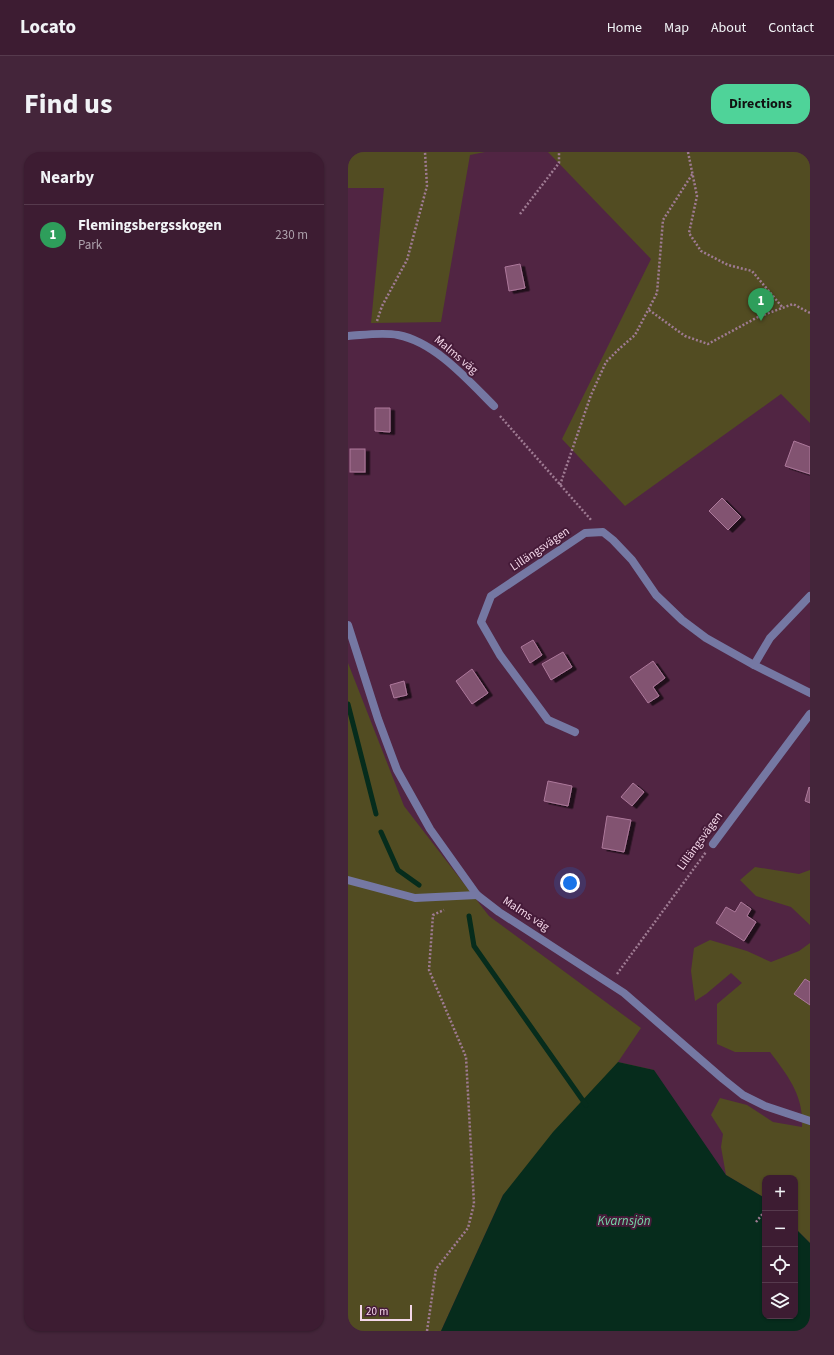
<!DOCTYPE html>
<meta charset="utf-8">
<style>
body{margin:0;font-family:"Source Sans 3",sans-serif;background:#44253a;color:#f1f3f6}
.controls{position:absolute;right:12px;bottom:12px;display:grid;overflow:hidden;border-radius:8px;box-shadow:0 1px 3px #0004}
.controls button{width:36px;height:36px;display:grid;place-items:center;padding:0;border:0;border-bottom:1px solid #563a4d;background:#3d1c32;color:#f1f3f6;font:20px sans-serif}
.scale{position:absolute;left:12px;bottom:10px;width:52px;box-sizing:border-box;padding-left:4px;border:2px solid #f4d7e9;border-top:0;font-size:11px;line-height:14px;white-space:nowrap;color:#f4d7e9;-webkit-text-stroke:3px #461b39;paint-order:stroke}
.you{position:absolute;left:222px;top:731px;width:14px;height:14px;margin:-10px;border:3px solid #fff;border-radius:50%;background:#1a73e8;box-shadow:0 0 0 6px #1a73e833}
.badge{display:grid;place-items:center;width:26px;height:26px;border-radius:50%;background:#4fd399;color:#fff;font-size:13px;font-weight:700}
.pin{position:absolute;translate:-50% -33px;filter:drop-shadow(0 1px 2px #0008)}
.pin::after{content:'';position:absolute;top:21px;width:14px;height:12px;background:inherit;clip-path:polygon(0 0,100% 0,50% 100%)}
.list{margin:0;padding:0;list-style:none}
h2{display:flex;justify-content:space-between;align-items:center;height:52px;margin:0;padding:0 16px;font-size:17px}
h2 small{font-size:13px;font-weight:400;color:#ada1ac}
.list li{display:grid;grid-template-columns:26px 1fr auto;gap:12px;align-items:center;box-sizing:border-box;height:60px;padding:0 16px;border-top:1px solid #563a4d}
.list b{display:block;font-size:15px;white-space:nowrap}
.list p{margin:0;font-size:13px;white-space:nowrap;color:#ada1ac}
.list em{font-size:13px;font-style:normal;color:#ada1ac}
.icon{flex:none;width:22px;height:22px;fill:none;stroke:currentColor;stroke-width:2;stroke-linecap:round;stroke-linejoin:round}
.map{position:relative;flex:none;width:462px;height:1179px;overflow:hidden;border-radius:16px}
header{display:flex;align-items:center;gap:24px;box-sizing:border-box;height:56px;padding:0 20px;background:#3d1c32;border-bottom:1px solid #563a4d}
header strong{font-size:19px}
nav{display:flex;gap:22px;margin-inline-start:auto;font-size:14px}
.intro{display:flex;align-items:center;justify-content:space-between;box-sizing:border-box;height:96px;padding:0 24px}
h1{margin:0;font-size:28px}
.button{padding:10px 18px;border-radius:16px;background:#4fd399;color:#111;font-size:14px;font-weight:700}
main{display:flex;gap:24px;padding:0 24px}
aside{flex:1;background:#3d1c32;border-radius:16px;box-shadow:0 1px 3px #0004}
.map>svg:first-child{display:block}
.green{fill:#524c22}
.water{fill:#062c1c}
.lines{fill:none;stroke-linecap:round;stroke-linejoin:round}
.stream{stroke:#062c1c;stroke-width:5}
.building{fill:#825271;stroke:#ad799b;filter:url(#shadow)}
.path{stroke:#9f7b93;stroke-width:2.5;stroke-dasharray:2 2;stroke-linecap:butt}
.minor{stroke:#7578a3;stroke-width:8}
.labels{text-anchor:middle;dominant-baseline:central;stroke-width:4;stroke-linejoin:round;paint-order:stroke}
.street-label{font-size:12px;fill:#f4d7e9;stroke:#461b39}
.water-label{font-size:13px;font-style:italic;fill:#75d8a7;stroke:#461b39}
</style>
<header>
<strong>Locato</strong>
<nav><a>Home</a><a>Map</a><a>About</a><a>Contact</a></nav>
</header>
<div class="intro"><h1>Find us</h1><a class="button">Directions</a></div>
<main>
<aside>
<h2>Nearby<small></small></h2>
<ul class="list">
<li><span class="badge" style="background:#2e9e5b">1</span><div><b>Flemingsbergsskogen</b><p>Park</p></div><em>230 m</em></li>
</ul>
</aside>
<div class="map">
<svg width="462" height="1179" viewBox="0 0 462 1179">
<defs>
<filter id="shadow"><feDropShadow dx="4.5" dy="2.5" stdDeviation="0" flood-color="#0009"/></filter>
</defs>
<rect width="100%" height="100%" fill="#512543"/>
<g class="green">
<polygon points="0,0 137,0 122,3 93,170 23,171 36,36 0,36"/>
<polygon points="200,0 462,0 462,271 433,242 277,354 214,287 303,107"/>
<polygon points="0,511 56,654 141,764 293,876 270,910 306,918 155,1043 93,1179 0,1179"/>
<polygon points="407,715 451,722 462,718 462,773 443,755 408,744 392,728"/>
<path d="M362,788L399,799L423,810L451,799L462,791V1091L447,1076V1026H417V1046L378,1023L373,995L375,982L363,963L372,946L399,953L425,970L454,975C456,944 440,924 422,900H387L369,892V852L394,831L383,821L358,842L347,849L343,819L346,796Z"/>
</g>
<polygon class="water" points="270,910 306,918 378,1023 417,1046 417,1164 447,1164 447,1076 462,1091 462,1179 93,1179 155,1043 205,980"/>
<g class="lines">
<g class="stream">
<polyline points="0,552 28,662"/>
<polyline points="33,680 50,718 71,733"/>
<polyline points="121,764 126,794 238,953"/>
</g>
</g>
<g class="building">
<polygon points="172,112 177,136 161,139 157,115"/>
<polygon points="27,256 42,256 42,280 27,279"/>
<polygon points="446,289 462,295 462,322 437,314"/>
<rect x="2" y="297" width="15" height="23"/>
<polygon points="374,346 393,365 380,378 361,359"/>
<polygon points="185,488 194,503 182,511 173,495"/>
<polygon points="215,500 224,515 203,528 194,512"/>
<polygon points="305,509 317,526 305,535 311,544 300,551 282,525"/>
<polygon points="124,517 140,541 124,552 108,529"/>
<polygon points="56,529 59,543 46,546 42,533"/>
<polygon points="200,629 224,634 220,654 196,649"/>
<polygon points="285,631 296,640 284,654 273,645"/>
<polygon points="461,635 462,636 462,651 457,649"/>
<polygon points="259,664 283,668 276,700 254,696"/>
<polygon points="393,750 403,757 399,764 408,770 396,789 368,771 378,755 387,760"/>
<polygon points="457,827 462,830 462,853 446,842"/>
</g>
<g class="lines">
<g class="path">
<polyline points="340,0 349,44 341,81 353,99 380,113 404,119 435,156"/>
<polyline points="172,62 211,11 211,0"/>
<polyline points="301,158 337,184 360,192 410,165 445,152 462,161"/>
<polyline points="29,169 34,154 59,108 79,34 77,0"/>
<polyline points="152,264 244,369"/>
<polyline points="212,333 243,243 258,210 271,197 287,183 309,141 315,68 345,21"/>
<polyline points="269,822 358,700"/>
<polyline points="408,1070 417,1059"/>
<polyline points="79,1179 88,1117 120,1076 126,1052 118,905 81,818 85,763 96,758"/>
</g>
<g class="minor">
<path d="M0,184C16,183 34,180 50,183C87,190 120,228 146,254"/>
<polyline points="0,473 30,567 49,618 82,677 129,743 151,760 276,841 375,927 395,943 417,954 462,969"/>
<polyline points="406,513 422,486 462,444"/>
<polyline points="227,580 200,568 152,503 133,470 143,444 237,381 255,380 265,388 284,408 308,443 334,468 358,486 406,513 462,541"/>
<polyline points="365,692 462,562"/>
<polyline points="0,728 67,746 129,743"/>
</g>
</g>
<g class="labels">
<g class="street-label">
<text transform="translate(108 203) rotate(40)">Malms väg</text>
<text transform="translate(192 397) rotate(-34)">Lillängsvägen</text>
<text transform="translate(352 689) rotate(-54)">Lillängsvägen</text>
<text transform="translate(178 762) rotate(33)">Malms väg</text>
</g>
<g class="water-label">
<text x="276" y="1069">Kvarnsjön</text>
</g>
</g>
</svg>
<div class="controls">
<button>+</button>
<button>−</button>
<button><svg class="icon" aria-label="locate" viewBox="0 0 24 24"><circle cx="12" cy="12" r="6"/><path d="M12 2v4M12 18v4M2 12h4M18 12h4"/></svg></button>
<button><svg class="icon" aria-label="layers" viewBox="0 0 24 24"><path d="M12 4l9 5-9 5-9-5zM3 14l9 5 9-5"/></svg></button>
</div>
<div class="scale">20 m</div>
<div class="you"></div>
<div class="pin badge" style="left:413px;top:169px;background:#2e9e5b">1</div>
</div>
</main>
